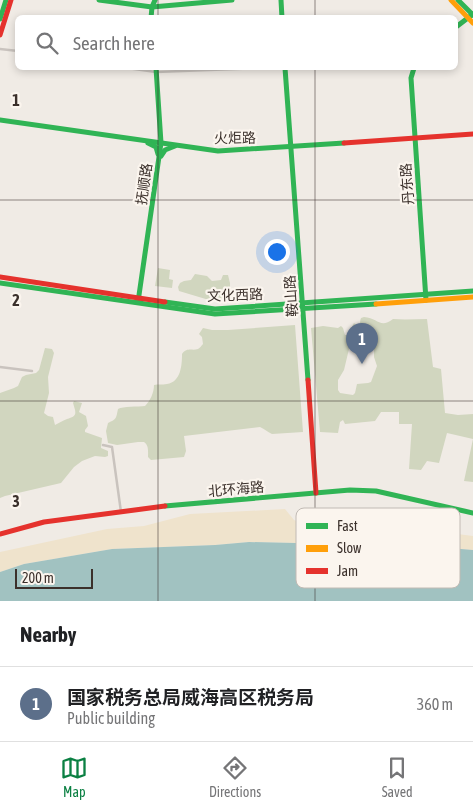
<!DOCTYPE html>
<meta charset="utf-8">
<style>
body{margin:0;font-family:"Asap Condensed","Noto Sans SC",sans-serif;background:#f2f2f2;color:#202124}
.scale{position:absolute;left:15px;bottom:12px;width:78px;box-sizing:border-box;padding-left:5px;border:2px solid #3b302b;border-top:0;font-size:14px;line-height:18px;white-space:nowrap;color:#3b302b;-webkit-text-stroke:4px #fbf5ee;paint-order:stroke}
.you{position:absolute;left:276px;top:251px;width:18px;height:18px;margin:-12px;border:4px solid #fff;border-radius:50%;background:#1a73e8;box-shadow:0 0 0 8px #1a73e833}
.badge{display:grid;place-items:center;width:32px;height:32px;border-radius:50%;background:#0b8043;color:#fff;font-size:16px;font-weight:700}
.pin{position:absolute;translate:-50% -41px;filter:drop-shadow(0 1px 2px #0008)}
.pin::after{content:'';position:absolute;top:26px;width:18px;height:15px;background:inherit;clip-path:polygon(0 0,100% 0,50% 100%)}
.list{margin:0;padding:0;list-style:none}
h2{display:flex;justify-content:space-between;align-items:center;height:65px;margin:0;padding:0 20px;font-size:21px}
h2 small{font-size:16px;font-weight:400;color:#757577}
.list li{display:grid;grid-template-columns:32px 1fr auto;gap:15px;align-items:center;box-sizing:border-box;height:75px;padding:0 20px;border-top:1px solid #e0e0e0}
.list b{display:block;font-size:19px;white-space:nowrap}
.list p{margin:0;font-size:16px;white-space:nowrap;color:#757577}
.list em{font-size:16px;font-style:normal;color:#757577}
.icon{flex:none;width:28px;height:28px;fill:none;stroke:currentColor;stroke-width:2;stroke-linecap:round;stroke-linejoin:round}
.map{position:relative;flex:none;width:473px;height:601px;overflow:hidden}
.search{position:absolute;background:#fff;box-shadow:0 2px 8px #0003;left:15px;right:15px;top:15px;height:55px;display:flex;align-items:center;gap:12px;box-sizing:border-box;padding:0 18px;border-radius:8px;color:#757577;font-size:19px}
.sheet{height:140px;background:#fff}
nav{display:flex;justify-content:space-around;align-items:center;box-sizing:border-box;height:70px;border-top:1px solid #e0e0e0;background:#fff;font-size:14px;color:#757577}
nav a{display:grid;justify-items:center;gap:2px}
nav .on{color:#0b8043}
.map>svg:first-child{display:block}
.green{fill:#d1d6bf}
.sand{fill:#efe3cc}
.water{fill:#a1c2c1}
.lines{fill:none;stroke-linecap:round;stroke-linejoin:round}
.street{stroke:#c9c3be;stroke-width:2.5}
.fast{stroke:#30b455;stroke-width:5}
.slow{stroke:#ff9f0a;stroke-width:5}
.jam{stroke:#e5322d;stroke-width:5}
.grid{fill:none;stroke:#3b302b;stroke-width:1;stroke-opacity:0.55}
.labels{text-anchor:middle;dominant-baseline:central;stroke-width:4.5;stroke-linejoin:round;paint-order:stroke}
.street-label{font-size:14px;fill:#3b302b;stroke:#fbf5ee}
.key{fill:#fbf5ee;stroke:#c1bab4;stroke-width:1}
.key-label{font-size:14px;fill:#3b302b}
.grid-label{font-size:16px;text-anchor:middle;font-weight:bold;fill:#3b302b;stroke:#fbf5ee;stroke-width:4.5;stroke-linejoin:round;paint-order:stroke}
</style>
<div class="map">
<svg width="473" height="601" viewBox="0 0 473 601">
<rect width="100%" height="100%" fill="#f0ebe5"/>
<g class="green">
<polygon points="158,268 170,270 169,279 173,280 172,288 155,286"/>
<polygon points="195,274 207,276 212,281 221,280 223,275 228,275 230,283 230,298 209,300 179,291 178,287 180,283 184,281 191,280"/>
<path d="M364,317C378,318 380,329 393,319C405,320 416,319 427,319L433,367L441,369L445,413L458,415L473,414V482L464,481L473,439L447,433L439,463L427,461L421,470L409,469L412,424H399V412H381L375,421L345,424L343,420L340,422L338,433L320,432L311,328L323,326L338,328L341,326L343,328L345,335H348L354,323L357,326L355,340L349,349L344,370L338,380V390L340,393L353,395L355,393L357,384L368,383L371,382L377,366L374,357V341L371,339L362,336C360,331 359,323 361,318Z"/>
<path d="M295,325L303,432L272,434C267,432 265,429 260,427L184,436L186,451L184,457L151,460L148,457C148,452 149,445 144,442H138L117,445L108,443L106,431L108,423C117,419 116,418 118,409C123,406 138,407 145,406C150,401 154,393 154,385C158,384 162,385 167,384C181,382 182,365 182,354C187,347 192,351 198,349C200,348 201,346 203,344L202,337L199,334L203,328L212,330H228Z"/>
<path d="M45,348L52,349L54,353L48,377L49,393L44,413L48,416L53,417L55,425C59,423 62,421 67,419C78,416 76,413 73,403L74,401L82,403L79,412L86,416L88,426L85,430V432L102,438L101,448L108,451V456L105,457L95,456L82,461L74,467L61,483L5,496L0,498V393L14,388L18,386L22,377L26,375L36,373L39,370Z"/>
</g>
<polygon class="sand" points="285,509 294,520 309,526 321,525 332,516 352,524 388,525 473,536 473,550 379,542 337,540 296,543 249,542 215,545 112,549 24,564 0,572 0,552 107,529 144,526 190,514"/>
<polygon class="water" points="337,540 379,542 473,550 473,601 0,601 0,572 24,564 112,549 215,545 249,542 296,543"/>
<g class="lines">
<g class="street">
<polyline points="0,49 18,51"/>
<polyline points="127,68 156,72 260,68"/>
<polyline points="0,367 32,371"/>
<polyline points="103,445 112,447 121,512"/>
</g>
<g class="fast">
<polyline points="99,0 152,7 232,0"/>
<polyline points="281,0 282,18"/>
<polyline points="458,0 473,15"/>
<polyline points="151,18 152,7 155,0"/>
<polyline points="0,19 6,0"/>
<polyline points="456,27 473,14"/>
<polyline points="285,68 308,380"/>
<polyline points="414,68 411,78 426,300"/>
<polyline points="0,120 218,151 344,143"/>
<polyline points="148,143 156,147 158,154"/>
<polyline points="161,156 165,150 175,146"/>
<polyline points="0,283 215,314 376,304"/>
<polyline points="138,302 161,143 156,68"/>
<polyline points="165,302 215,309 473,291"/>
<polyline points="165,506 350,490 376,491 473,513"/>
</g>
<g class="slow">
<polyline points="451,0 473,23"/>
<polyline points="376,304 473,297"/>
</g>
<g class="jam">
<polyline points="0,35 11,0"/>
<polyline points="344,143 473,134"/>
<polyline points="0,277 165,302"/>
<polyline points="308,380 316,493"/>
<polyline points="0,534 44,522 165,506"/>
</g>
</g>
<path class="grid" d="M158,0V18M315,0V18M158,68V601M315,68V601M0,200H473M0,401H473"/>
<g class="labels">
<g class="street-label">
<text transform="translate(235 138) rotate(-1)">火炬路</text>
<text transform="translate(144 184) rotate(-82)">抚顺路</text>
<text transform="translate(407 184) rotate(-94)">丹东路</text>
<text transform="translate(235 295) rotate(-2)">文化西路</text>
<text transform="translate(291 296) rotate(-94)">鞍山路</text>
<text transform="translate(236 489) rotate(-5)">北环海路</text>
</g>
</g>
<rect x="296" y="508" width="164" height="80" rx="8" class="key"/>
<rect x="306" y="523" width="22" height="6" fill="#30b455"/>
<rect x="306" y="545" width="22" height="7" fill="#ff9f0a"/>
<rect x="306" y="568" width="22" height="6" fill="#e5322d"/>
<g class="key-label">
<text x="337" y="531">Fast</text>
<text x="337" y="553">Slow</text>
<text x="337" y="576">Jam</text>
</g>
<g class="grid-label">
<text x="16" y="106">1</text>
<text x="16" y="306">2</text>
<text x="16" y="507">3</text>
</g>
</svg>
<div class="scale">200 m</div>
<div class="you"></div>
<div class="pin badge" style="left:362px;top:364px;background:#5c6f8a">1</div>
<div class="search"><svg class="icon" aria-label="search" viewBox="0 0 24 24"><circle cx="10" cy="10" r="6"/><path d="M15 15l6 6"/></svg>Search here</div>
</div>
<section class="sheet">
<h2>Nearby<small></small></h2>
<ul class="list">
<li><span class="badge" style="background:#5c6f8a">1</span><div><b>国家税务总局威海高区税务局</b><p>Public building</p></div><em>360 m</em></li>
</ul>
</section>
<nav>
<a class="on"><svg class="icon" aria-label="map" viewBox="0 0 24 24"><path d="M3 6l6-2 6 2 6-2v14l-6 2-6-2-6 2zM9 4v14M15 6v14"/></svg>Map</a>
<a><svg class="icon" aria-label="directions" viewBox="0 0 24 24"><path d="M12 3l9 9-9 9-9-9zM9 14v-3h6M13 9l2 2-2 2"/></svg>Directions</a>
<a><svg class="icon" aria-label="saved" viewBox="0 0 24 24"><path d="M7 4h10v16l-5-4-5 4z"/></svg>Saved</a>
</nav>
